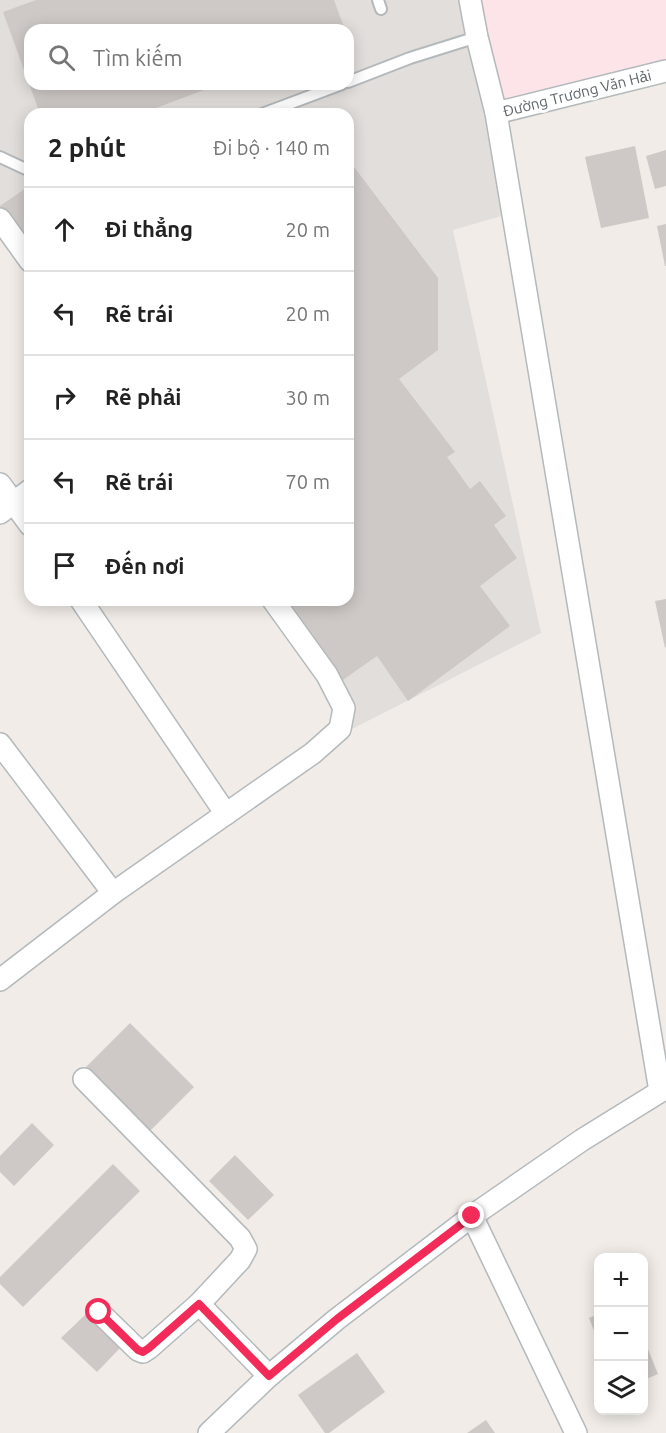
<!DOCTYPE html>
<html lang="vi">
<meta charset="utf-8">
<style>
body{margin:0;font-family:Ubuntu,sans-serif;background:#f6f6f6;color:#222}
.controls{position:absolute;right:18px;bottom:18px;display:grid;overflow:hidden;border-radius:12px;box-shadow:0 3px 15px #0003}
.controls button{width:54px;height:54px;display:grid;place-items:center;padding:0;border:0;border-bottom:2px solid #e0e0e0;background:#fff;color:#222;font:30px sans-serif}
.stop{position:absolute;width:18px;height:18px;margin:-14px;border:4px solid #f32b59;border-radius:50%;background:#fff}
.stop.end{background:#f32b59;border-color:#fff;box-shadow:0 2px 6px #0008}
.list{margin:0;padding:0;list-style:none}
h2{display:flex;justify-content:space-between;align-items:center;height:78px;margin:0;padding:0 24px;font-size:26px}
h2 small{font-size:20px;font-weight:400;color:#767676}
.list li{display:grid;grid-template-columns:39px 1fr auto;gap:18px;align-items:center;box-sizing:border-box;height:84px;padding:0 24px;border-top:2px solid #e0e0e0}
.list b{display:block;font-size:22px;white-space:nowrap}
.list em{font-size:20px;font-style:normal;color:#767676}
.icon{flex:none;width:33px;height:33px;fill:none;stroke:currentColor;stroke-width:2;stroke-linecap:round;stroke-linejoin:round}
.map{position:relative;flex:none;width:666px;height:1433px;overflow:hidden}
.search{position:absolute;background:#fff;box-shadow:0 3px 15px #0003;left:24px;top:24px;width:330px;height:66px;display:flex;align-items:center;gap:15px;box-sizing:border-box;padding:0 21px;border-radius:18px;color:#767676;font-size:22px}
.panel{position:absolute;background:#fff;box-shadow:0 3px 15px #0003;left:24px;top:108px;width:330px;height:498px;border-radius:18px}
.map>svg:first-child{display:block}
.industrial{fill:#e2dedb}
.medical{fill:#fde4e9}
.building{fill:#cec9c6}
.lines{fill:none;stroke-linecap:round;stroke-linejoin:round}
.lane-casing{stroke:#b4b9bc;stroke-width:14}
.street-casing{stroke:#b4b9bc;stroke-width:24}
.lane{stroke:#fff;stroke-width:10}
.street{stroke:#fff;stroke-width:21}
.route{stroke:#f32b59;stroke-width:8}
.labels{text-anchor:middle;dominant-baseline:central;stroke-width:6;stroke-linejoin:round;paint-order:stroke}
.street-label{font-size:15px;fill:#5e6568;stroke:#fff}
</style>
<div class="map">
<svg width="666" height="1433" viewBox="0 0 666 1433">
<rect width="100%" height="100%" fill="#f1ece7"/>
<g class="industrial">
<polygon points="0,0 462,0 468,34 348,76 348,30 30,30 30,84 328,84 248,114 30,114 30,165 0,151"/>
<polygon points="470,44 488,116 505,215 453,230 541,633 348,731 333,670 348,600 348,114 277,114 412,63"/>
<polygon points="0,162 30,177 30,247 0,206"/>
</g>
<polygon class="medical" points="478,0 666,0 666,62 502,104"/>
<g class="building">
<polygon points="36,0 334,0 345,30 30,30 30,84 220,84 140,114 40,114 3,12"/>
<polygon points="635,146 649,218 601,228 585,157"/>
<polygon points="666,150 666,186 655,189 646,156"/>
<polygon points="348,159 438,278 438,350 399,379 455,452 447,457 470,489 480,481 506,516 494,525 517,558 480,586 510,626 408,701 377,656 340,682 283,600 348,600"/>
<polygon points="29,186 30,243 28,245 0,206"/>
<polygon points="666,224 666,266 665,266 657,226"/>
<polygon points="666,599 666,647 665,648 655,601"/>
<polygon points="130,1023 194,1087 150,1131 86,1067"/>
<polygon points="32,1123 54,1145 14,1186 0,1172 0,1156"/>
<polygon points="235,1155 274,1195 248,1220 209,1181"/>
<polygon points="113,1164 140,1191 23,1307 0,1284 0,1277"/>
<polygon points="86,1314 121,1347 97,1372 61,1338"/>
<polygon points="598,1314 598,1341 589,1318"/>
<polygon points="644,1339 658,1374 644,1380"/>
<polygon points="357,1353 385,1392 329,1433 325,1433 298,1395"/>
<polygon points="486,1420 495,1433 467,1433"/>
</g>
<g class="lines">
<g class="lane-casing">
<g id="lane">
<polyline points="378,0 381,9"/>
<polyline points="348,82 410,58 477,37"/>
<polyline points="262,114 342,84"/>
<polyline points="0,157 30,171"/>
</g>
</g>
<g class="street-casing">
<g id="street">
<polyline points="470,0 477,37 496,113 666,71"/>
<polyline points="496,113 660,1091"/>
<polyline points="0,219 30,261"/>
<polyline points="0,484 30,525"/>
<polyline points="0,513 30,490"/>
<polyline points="81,600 226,814"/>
<polyline points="0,744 113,893"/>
<polyline points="0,980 113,893 313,753 340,729 344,708 327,675 273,600"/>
<polyline points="84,1079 240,1238 246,1249 240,1260 199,1304 149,1348 143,1352 138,1350 99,1312"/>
<polyline points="472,1216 576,1433"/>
<polyline points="199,1304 269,1376"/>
<polyline points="209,1433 269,1376 337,1319 472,1216 582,1140 666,1088"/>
</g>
</g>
<use href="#lane" class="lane"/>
<use href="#street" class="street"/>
</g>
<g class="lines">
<polyline class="route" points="99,1312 138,1350 143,1352 149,1348 199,1304 269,1376 337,1319 472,1216"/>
</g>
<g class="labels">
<g class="street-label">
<text transform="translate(577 93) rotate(-14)">Đường Trương Văn Hải</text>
</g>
</g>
</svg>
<div class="controls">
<button>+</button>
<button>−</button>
<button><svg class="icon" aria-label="layers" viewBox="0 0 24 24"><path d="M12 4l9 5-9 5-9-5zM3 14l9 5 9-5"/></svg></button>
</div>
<div class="stop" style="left:99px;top:1312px"></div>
<div class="stop end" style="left:472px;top:1216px"></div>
<div class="search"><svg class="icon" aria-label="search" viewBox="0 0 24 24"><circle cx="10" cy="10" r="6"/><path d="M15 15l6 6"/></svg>Tìm kiếm</div>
<section class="panel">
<h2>2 phút<small>Đi bộ · 140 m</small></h2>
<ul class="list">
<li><svg class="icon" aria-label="ahead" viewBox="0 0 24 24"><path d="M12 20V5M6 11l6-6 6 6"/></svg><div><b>Đi thẳng</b></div><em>20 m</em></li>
<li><svg class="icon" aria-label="left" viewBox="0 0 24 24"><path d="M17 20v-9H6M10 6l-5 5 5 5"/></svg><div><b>Rẽ trái</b></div><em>20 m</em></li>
<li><svg class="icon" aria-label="right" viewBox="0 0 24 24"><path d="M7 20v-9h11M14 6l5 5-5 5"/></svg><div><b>Rẽ phải</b></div><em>30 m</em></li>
<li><svg class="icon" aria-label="left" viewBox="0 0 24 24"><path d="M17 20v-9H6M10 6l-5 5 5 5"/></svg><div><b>Rẽ trái</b></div><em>70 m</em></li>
<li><svg class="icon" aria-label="arrive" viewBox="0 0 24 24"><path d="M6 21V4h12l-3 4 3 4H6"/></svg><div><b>Đến nơi</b></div></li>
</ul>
</section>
</div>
